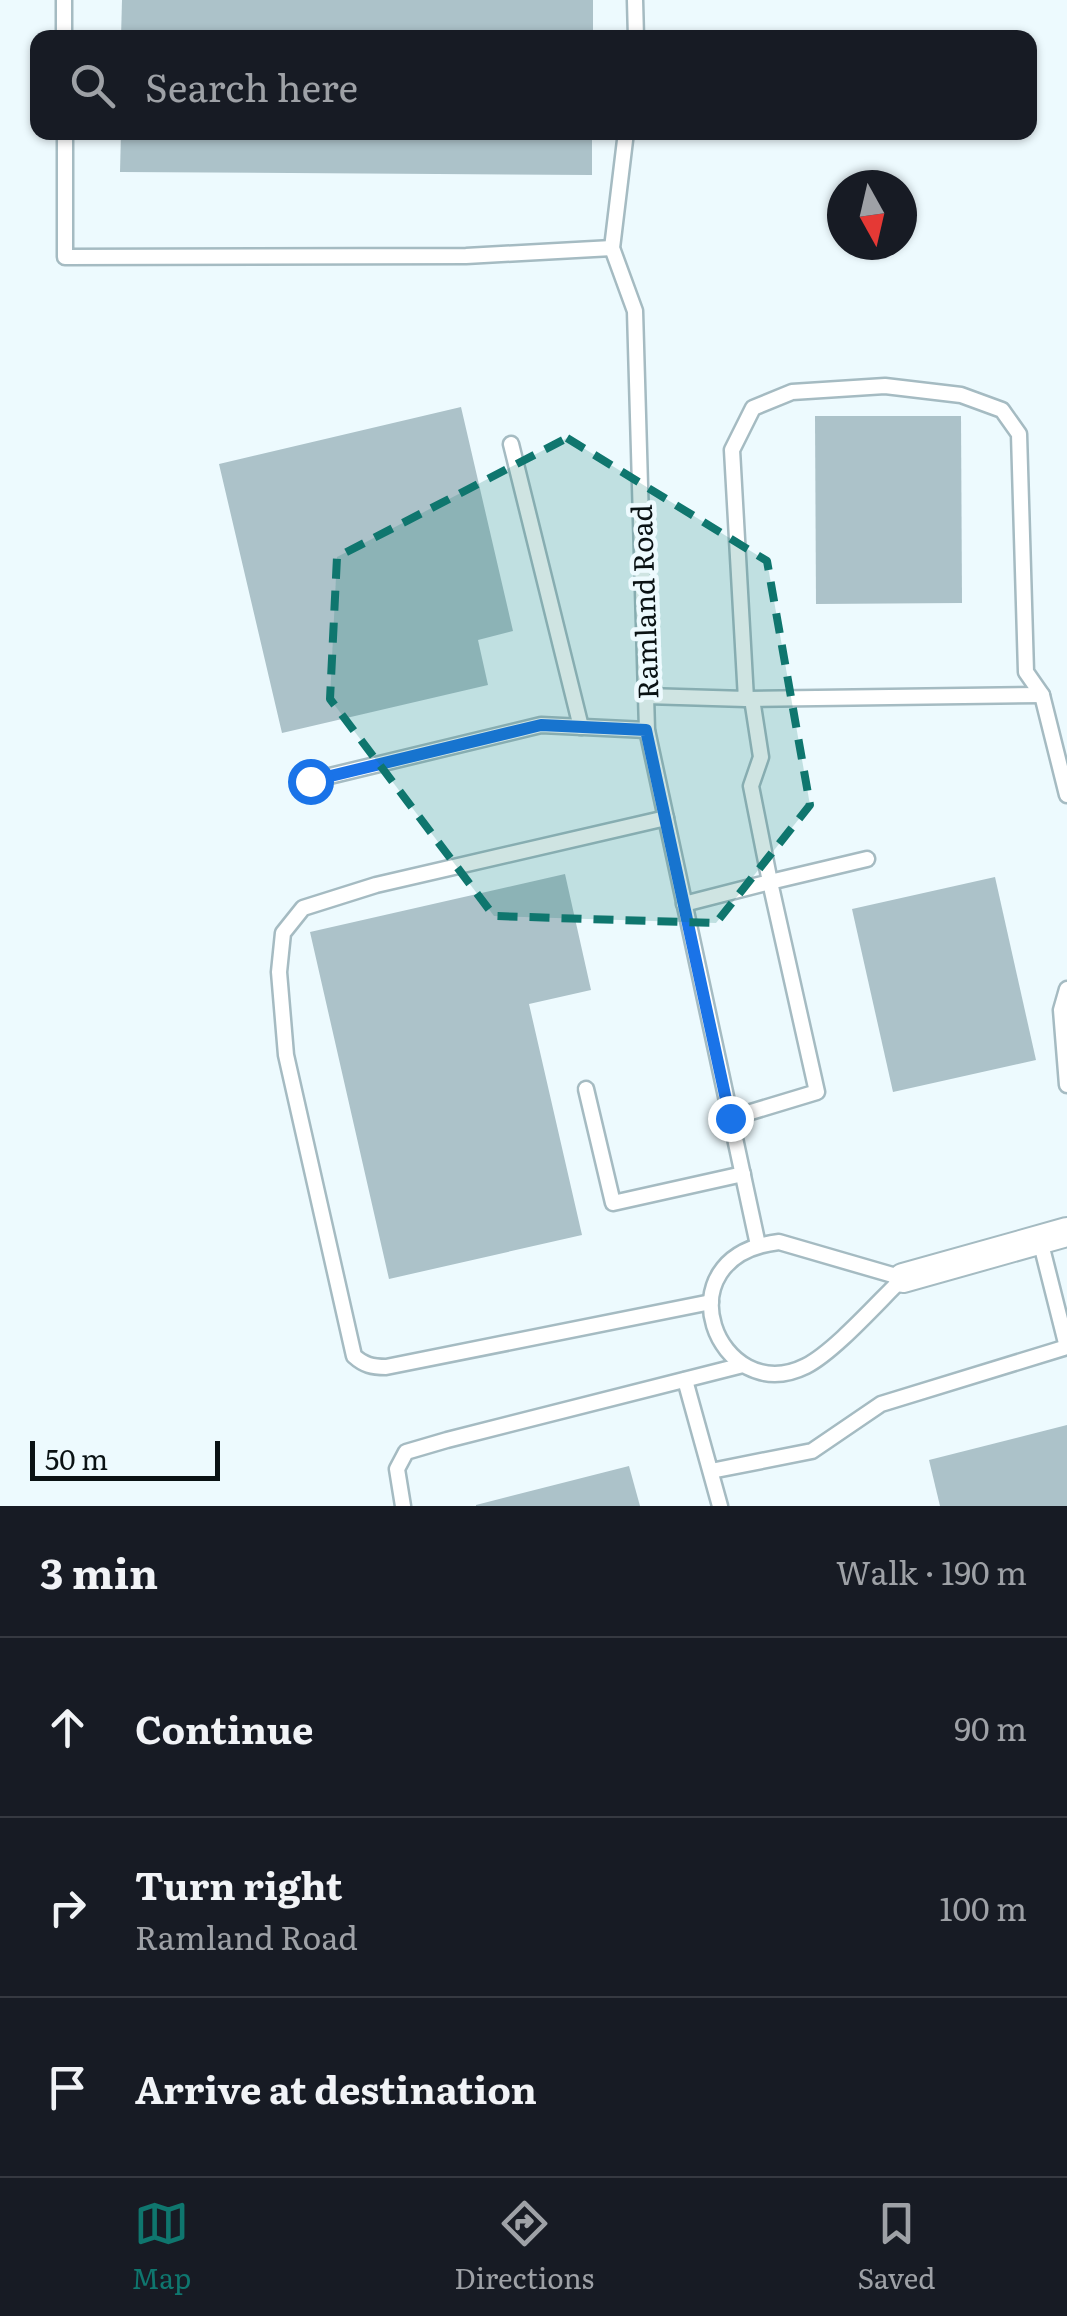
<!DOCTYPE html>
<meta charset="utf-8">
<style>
body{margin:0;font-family:Literata,serif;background:#20242c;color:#f1f3f6}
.compass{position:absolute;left:827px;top:170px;width:90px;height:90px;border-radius:50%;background:#171b24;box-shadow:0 2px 8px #0004;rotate:172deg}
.scale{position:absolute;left:30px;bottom:25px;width:190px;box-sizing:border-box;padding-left:10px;border:5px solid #0a1214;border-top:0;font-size:28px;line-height:35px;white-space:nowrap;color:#0a1214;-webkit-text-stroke:8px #edfafe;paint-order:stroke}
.stop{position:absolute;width:30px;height:30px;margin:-22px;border:8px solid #1a73e8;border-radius:50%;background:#fff}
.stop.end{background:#1a73e8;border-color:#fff;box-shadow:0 2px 10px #0008}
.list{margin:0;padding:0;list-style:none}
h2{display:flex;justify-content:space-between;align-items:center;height:130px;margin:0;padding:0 40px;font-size:42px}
h2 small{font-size:32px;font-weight:400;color:#9ea1a6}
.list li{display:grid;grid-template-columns:65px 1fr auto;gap:30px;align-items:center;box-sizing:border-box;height:180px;padding:0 40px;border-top:2px solid #363941}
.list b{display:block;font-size:38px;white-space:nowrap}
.list p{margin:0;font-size:32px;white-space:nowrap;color:#9ea1a6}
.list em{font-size:32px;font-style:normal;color:#9ea1a6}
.icon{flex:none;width:55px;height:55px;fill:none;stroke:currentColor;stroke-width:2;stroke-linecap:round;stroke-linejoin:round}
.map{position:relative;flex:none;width:1067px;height:1506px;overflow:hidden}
.search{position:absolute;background:#171b24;box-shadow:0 2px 8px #0004;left:30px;right:30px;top:30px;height:110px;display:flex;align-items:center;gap:25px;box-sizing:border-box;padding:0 35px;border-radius:20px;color:#9ea1a6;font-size:38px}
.sheet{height:670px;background:#171b24}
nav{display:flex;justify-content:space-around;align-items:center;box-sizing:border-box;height:140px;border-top:2px solid #363941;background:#171b24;font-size:28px;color:#9ea1a6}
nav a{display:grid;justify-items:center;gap:5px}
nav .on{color:#0f766e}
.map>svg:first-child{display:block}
.building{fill:#acc2c9}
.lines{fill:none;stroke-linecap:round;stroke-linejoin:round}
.service-casing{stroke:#a5bbc2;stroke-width:19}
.minor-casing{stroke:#a5bbc2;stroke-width:32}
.service{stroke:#fff;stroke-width:14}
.minor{stroke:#fff;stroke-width:28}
.route{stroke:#1a73e8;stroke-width:12}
.marked{fill:#0f766e;fill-opacity:0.2;stroke:#0f766e;stroke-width:8;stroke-dasharray:20 12;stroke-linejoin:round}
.labels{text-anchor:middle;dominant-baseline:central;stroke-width:9;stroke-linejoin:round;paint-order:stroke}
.street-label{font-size:28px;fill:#0a1214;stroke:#edfafe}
</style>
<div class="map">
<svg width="1067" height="1506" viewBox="0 0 1067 1506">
<rect width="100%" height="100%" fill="#edfafe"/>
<g class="building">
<polygon points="122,0 593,0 593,38 121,38"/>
<polygon points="121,132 592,132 592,175 120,172"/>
<polygon points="461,407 513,631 478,640 488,685 282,733 219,464"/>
<polygon points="815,416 961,416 962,603 816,604"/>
<polygon points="565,874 591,990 529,1004 582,1235 389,1279 310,932"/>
<polygon points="995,877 1036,1060 893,1092 852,909"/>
<polygon points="1067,1425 1067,1506 940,1506 929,1460"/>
<polygon points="629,1466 640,1506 476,1506 476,1505"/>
</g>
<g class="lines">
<g class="service-casing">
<g id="service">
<polyline points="64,0 64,38"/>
<polyline points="635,0 636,38"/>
<polyline points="65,132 65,257 466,256 612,248"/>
<polyline points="626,132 612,248 635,311 647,730 758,1245"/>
<polyline points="511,444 581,727"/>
<polyline points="646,696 746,699 732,450 753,408 792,392 885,386 961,395 1002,410 1019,434 1026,672 1042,695 1067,795"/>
<polyline points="746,699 1042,695"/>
<polyline points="309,781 541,725 647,730"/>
<path d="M666,818L376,885L303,908L283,933L279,972L286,1055L354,1356C364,1365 372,1367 386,1367L711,1302"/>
<polyline points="684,904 770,882 751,786 761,757 752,699"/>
<polyline points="1067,989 1061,1010 1067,1085"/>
<polyline points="586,1089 613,1203 743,1174"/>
<polyline points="731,1118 817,1092 770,882 867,859"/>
<polyline points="1040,1240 1067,1347"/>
<path d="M779,1242L903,1278C878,1302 835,1351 806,1366C718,1410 658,1256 779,1242Z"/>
<polyline points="685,1380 720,1506"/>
<polyline points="711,1471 812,1451 881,1404 1067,1347"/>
<polyline points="403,1506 397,1469 406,1452 447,1440 743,1365"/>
</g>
</g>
<g class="minor-casing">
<polyline id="minor" points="903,1278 1067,1232"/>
</g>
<use href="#service" class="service"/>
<use href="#minor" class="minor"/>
</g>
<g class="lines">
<polyline class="route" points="310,781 541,725 646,730 730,1118"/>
</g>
<path class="marked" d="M567,438L767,561L810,805L716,923L494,916L330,699L337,557Z"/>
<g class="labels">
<g class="street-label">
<text transform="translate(643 602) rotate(-92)">Ramland Road</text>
</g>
</g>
</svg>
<svg class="compass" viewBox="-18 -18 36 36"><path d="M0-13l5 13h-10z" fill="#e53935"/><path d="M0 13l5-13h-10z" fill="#9ea1a6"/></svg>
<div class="scale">50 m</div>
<div class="stop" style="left:310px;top:781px"></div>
<div class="stop end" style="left:730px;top:1118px"></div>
<div class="search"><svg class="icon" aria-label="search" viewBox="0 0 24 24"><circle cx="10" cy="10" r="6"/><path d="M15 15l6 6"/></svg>Search here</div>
</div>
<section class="sheet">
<h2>3 min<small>Walk · 190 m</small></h2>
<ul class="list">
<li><svg class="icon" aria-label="ahead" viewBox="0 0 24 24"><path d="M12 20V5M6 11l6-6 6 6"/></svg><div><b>Continue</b></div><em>90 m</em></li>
<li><svg class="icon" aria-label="right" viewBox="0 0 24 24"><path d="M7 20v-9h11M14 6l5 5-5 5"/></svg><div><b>Turn right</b><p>Ramland Road</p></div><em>100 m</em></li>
<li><svg class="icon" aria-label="arrive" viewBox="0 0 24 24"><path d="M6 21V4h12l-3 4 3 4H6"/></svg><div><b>Arrive at destination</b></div></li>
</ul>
</section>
<nav>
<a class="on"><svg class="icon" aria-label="map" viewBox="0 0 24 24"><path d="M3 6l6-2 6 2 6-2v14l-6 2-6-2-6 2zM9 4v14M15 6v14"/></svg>Map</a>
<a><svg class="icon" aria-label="directions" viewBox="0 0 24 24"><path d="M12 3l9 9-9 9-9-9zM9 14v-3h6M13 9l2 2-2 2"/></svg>Directions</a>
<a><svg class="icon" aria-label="saved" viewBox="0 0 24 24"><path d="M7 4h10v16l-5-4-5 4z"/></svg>Saved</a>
</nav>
